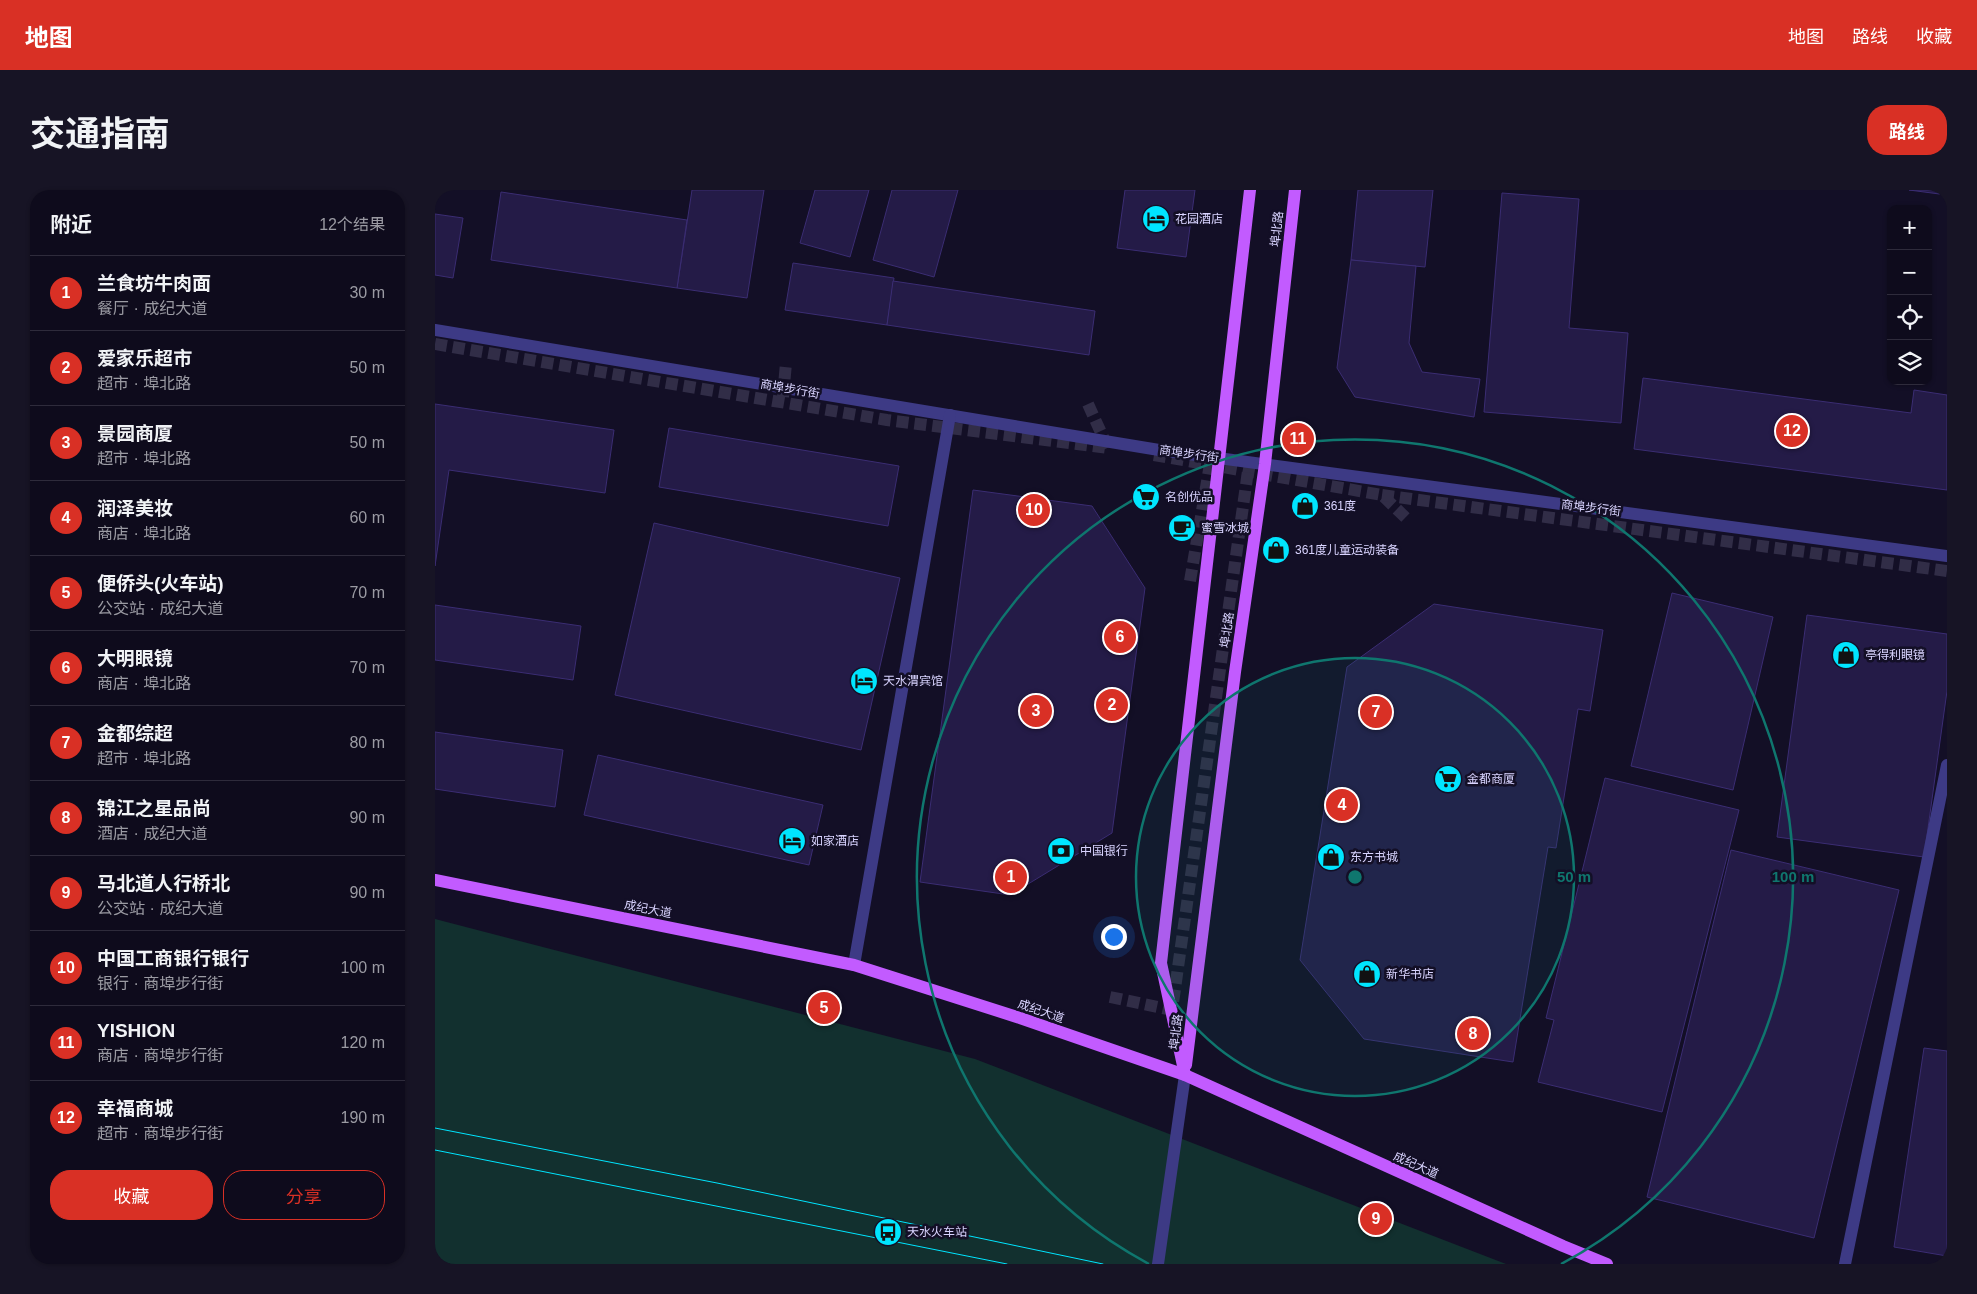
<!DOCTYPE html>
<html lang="zh">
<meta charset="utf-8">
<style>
body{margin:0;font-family:Helvetica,"Noto Sans SC",sans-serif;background:#171425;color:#f1f3f6}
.controls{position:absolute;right:15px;top:15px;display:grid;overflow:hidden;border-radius:10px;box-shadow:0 1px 4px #0004}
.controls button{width:45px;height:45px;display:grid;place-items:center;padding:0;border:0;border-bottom:1px solid #2e2b3b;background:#0e0b1c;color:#f1f3f6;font:25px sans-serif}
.you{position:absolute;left:678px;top:746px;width:18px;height:18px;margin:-12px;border:4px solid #fff;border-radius:50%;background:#1a73e8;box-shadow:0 0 0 8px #1a73e833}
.badge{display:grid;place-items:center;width:32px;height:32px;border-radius:50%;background:#d93025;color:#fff;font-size:16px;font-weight:700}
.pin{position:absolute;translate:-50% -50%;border:2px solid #fff;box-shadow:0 1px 5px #0006}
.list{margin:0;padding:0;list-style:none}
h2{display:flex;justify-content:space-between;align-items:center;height:65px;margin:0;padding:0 20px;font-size:21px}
h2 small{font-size:16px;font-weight:400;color:#9b9ba3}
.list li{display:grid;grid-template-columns:32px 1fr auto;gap:15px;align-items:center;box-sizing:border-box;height:75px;padding:0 20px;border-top:1px solid #2e2b3b}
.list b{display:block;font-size:19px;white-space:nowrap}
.list p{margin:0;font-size:16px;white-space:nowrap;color:#9b9ba3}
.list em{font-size:16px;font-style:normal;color:#9b9ba3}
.actions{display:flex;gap:10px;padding:15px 20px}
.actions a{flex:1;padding:11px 0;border:1px solid #d93025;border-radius:20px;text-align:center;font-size:18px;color:#d93025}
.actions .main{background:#d93025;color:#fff}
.icon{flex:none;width:28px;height:28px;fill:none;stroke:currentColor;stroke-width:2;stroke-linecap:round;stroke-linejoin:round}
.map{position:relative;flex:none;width:1512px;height:1074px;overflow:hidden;border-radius:20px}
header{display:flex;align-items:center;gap:30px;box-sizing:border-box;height:70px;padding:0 25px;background:#d93025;color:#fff}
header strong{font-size:24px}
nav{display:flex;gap:28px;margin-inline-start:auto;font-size:18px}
.intro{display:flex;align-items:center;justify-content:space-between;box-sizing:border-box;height:120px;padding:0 30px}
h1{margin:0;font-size:35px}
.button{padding:12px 22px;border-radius:20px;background:#d93025;color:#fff;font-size:18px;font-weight:700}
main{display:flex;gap:30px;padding:0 30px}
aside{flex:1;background:#0e0b1c;border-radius:20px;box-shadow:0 1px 4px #0004}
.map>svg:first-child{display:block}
.green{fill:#12302f}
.building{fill:#241b47;stroke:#3b2d73}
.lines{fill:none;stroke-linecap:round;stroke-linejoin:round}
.minor-tunnel{stroke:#312d47;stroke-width:12;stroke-dasharray:12 6;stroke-linecap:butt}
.minor{stroke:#3d3a85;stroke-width:12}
.major{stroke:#c25bff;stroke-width:12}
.tram{stroke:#00e5ff;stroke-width:1}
.ring{fill:none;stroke:#0f766e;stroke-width:2.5}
.labels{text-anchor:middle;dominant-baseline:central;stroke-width:5;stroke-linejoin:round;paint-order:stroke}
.poi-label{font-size:12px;fill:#d9d4ff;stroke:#130f26;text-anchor:start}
.street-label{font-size:12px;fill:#d9d4ff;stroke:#130f26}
.centre{fill:#0f766e;stroke:#130f26;stroke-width:2.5}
.ring-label{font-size:15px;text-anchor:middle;font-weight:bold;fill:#0f766e;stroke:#130f26;stroke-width:5;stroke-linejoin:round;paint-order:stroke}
</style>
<header>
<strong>地图</strong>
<nav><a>地图</a><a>路线</a><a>收藏</a></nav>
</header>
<div class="intro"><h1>交通指南</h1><a class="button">路线</a></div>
<main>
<aside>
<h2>附近<small>12个结果</small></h2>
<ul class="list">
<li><span class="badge">1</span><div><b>兰食坊牛肉面</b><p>餐厅 · 成纪大道</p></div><em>30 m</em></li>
<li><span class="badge">2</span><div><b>爱家乐超市</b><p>超市 · 埠北路</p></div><em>50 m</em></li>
<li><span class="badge">3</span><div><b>景园商厦</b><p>超市 · 埠北路</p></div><em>50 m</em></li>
<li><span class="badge">4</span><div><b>润泽美妆</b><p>商店 · 埠北路</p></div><em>60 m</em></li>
<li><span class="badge">5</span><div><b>便侨头(火车站)</b><p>公交站 · 成纪大道</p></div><em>70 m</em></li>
<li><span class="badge">6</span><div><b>大明眼镜</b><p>商店 · 埠北路</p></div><em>70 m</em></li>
<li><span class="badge">7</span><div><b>金都综超</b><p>超市 · 埠北路</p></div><em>80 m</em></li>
<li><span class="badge">8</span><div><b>锦江之星品尚</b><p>酒店 · 成纪大道</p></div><em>90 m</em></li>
<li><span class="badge">9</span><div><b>马北道人行桥北</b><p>公交站 · 成纪大道</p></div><em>90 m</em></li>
<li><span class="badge">10</span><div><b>中国工商银行银行</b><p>银行 · 商埠步行街</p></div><em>100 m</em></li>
<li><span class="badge">11</span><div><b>YISHION</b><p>商店 · 商埠步行街</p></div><em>120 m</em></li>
<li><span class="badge">12</span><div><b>幸福商城</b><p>超市 · 商埠步行街</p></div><em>190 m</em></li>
</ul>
<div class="actions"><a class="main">收藏</a><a>分享</a></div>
</aside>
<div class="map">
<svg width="1512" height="1074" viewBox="0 0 1512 1074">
<rect width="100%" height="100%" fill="#130f26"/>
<polygon class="green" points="0,729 540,869 1071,1074 0,1074"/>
<g class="building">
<polygon points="257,0 329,0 312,108 242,98"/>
<polygon points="380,0 434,0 415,67 365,53"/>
<polygon points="457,0 523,0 499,87 438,70"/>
<polygon points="690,0 760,0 751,67 682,58"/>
<polygon points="923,0 998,0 990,77 916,70"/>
<polygon points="1474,0 1512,0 1512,5"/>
<polygon points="66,2 252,30 242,98 56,70"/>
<polygon points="1067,3 1144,9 1134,138 1193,143 1186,233 1049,222"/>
<polygon points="0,24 28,28 18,88 0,85"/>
<polygon points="916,70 981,76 974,153 987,182 1045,189 1039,227 920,207 902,178"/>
<polygon points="358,73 459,88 452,135 350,120"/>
<polygon points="458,91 660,121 654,165 452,135"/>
<polygon points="1208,188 1476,223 1479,200 1512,205 1512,300 1199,259"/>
<polygon points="0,214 179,240 170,303 14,280 0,376"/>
<polygon points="234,238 464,276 453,336 224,297"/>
<polygon points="538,300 657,316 710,398 677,643 575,705 485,692"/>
<polygon points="219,333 465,388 426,560 180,505"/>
<polygon points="1237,403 1338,427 1298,600 1196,576"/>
<polygon points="999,414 1168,440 1155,521 1143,519 1121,658 1113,657 1078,872 929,849 865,770 912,477"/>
<polygon points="0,415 146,436 138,490 0,470"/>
<polygon points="1372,425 1512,444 1512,501 1489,667 1342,647"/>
<polygon points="0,542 128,560 120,617 0,599"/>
<polygon points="163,565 388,615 374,675 149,625"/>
<polygon points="1170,588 1304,620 1227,922 1103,892 1119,830 1111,828"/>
<polygon points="1296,660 1464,700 1379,1048 1212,1007"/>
<polygon points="1489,858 1512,861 1512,1066 1459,1057"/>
</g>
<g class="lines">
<g class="minor-tunnel">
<polyline points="0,154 452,230 673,258"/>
<polyline points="348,207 351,173"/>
<polyline points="653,214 673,258 675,258"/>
<polyline points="719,265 947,305 971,328"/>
<polyline points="947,305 1512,381"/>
<polyline points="755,391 775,274"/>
<polyline points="675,807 737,820 813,281"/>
</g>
<g class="minor">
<polyline points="0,140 724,260 1512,366"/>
<polyline points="419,775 515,225"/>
<polyline points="723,1074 750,885"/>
<polyline points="1410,1074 1512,575"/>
</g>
<g class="major">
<polyline points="0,690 419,775 585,828 750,885 1128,1056 1172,1074"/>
<polyline points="751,875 800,482 830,274 860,0"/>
<polyline points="750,885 726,773 815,0"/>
</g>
<g class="tram">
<polyline points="0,938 282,993 668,1074"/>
<polyline points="0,960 572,1074"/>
</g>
</g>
<circle cx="920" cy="687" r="219" fill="#0f766e" fill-opacity=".12"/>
<g class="ring">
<circle cx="920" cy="687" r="219"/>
<path d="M714 1074A438 438 0 1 1 1126 1074"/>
</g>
<defs>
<g id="hotel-disc" transform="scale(1.4375)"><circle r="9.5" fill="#00e5ff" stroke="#130f26"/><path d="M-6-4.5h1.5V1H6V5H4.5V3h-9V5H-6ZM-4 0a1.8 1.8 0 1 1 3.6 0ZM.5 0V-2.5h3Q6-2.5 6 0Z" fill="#111"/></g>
<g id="supermarket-disc" transform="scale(1.4375)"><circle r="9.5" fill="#00e5ff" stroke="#130f26"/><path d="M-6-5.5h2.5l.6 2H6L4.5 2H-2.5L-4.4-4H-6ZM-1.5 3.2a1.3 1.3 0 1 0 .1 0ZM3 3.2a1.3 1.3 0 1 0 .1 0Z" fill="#111"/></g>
<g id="shop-disc" transform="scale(1.4375)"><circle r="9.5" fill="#00e5ff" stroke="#130f26"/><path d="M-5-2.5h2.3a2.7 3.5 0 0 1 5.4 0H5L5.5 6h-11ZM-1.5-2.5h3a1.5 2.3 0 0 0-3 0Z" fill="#111"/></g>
<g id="cafe-disc" transform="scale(1.4375)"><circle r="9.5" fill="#00e5ff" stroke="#130f26"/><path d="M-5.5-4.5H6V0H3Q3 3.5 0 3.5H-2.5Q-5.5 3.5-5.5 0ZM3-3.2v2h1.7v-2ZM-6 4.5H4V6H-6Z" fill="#111"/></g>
<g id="bank-disc" transform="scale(1.4375)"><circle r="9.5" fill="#00e5ff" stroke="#130f26"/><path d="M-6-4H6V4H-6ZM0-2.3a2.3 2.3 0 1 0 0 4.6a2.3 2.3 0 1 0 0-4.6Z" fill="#111"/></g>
<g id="bus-disc" transform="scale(1.4375)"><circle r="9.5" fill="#00e5ff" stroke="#130f26"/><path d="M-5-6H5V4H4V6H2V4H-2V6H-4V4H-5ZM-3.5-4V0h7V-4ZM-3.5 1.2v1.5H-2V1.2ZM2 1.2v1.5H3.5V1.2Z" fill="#111"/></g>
</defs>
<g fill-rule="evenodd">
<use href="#hotel-disc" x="721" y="29"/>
<use href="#supermarket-disc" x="711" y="307"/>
<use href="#shop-disc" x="870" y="316"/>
<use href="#cafe-disc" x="747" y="338"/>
<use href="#shop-disc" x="841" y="360"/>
<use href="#shop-disc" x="1411" y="465"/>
<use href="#hotel-disc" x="429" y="491"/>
<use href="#supermarket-disc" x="1013" y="589"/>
<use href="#hotel-disc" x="357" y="651"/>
<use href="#bank-disc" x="626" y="661"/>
<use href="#shop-disc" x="896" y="667"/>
<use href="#shop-disc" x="932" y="784"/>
<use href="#bus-disc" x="453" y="1042"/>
</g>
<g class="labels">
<g class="poi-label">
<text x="740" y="29">花园酒店</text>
<text x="730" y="307">名创优品</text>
<text x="889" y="316">361度</text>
<text x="766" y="338">蜜雪冰城</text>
<text x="860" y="360">361度儿童运动装备</text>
<text x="1430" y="465">亭得利眼镜</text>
<text x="448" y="491">天水渭宾馆</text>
<text x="1032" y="589">金都商厦</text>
<text x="376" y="651">如家酒店</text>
<text x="645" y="661">中国银行</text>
<text x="915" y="667">东方书城</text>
<text x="951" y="784">新华书店</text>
<text x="472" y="1042">天水火车站</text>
</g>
<g class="street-label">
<text transform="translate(842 39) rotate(-84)">埠北路</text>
<text transform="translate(355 199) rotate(10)">商埠步行街</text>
<text transform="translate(754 264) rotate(8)">商埠步行街</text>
<text transform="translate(1156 318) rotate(7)">商埠步行街</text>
<text transform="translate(792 440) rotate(-82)">埠北路</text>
<text transform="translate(213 719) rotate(11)">成纪大道</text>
<text transform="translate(606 821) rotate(19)">成纪大道</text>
<text transform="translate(741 842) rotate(-83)">埠北路</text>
<text transform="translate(981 975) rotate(24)">成纪大道</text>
</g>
</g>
<circle cx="920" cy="687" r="8" class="centre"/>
<g class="ring-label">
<text x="1139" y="692">50 m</text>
<text x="1358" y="692">100 m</text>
</g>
</svg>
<div class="controls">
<button>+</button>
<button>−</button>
<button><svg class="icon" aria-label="locate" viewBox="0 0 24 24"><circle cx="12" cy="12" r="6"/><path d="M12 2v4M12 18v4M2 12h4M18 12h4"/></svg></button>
<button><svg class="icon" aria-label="layers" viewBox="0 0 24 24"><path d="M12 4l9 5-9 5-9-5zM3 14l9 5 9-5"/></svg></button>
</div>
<div class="you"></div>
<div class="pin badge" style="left:576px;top:687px">1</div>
<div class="pin badge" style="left:677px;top:515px">2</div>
<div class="pin badge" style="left:601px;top:521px">3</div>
<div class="pin badge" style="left:907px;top:615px">4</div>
<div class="pin badge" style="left:389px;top:818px">5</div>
<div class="pin badge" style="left:685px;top:447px">6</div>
<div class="pin badge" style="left:941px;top:522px">7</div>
<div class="pin badge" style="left:1038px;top:844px">8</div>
<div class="pin badge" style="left:941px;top:1029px">9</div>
<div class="pin badge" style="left:599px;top:320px">10</div>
<div class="pin badge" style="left:863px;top:249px">11</div>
<div class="pin badge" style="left:1357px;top:241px">12</div>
</div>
</main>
